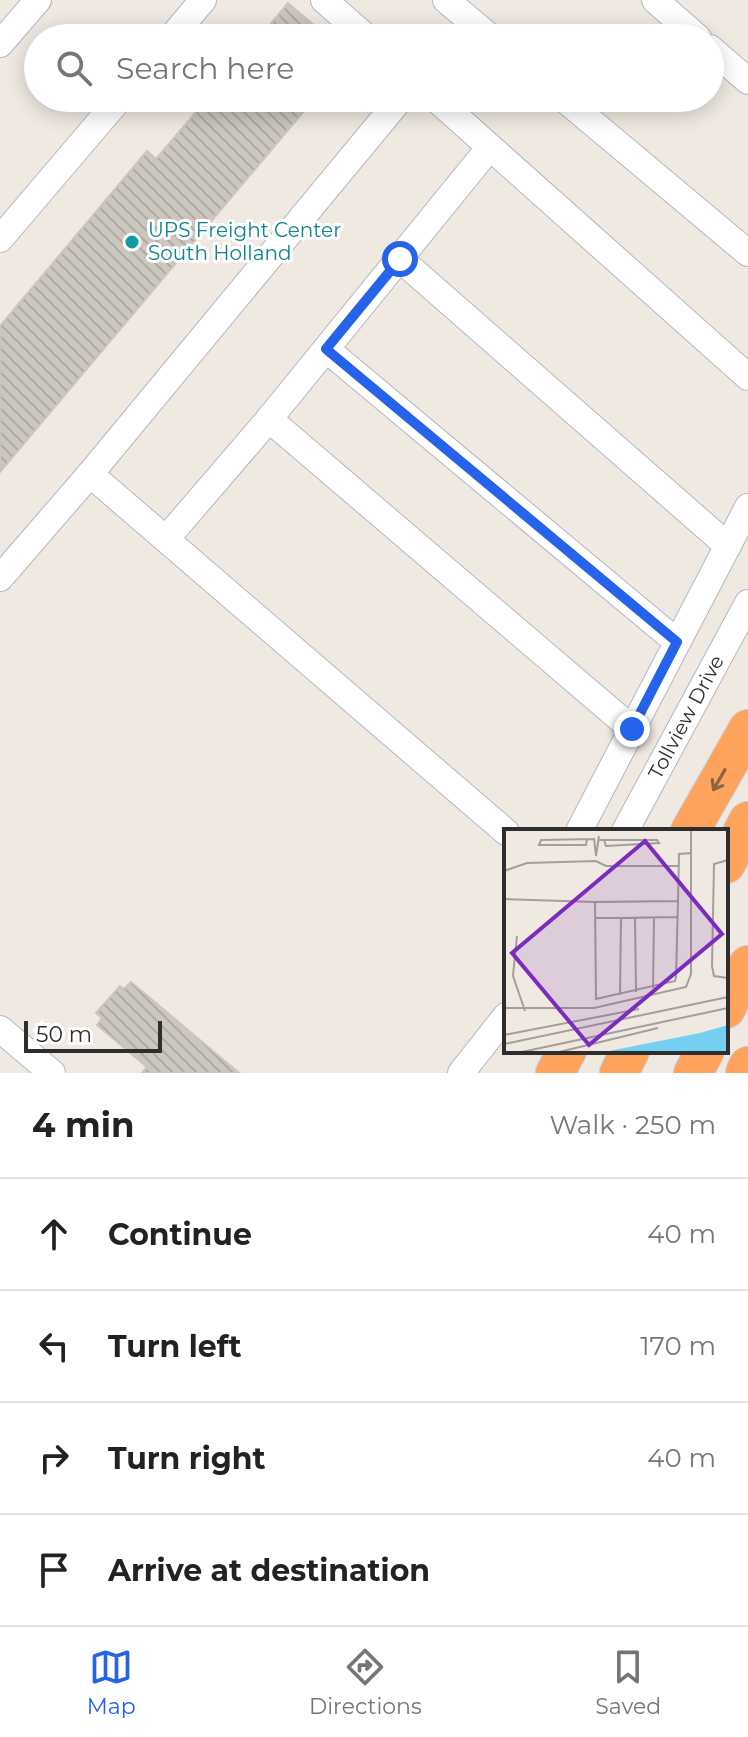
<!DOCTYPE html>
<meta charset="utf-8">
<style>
body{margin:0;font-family:Montserrat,sans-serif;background:#f6f6f6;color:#222}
.scale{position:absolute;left:24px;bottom:20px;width:138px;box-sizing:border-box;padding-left:8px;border:4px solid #2e2e2e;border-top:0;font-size:22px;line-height:28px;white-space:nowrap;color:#2e2e2e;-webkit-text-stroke:6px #fff;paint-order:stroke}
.stop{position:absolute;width:24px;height:24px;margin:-18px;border:6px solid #2563eb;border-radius:50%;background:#fff}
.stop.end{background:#2563eb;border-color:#fff;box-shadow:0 2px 8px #0008}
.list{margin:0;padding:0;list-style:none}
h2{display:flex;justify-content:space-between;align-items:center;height:104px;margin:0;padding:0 32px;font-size:34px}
h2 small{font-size:26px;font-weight:400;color:#767676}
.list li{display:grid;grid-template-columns:52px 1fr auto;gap:24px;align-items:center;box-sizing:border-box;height:112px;padding:0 32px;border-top:2px solid #e0e0e0}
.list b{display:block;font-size:30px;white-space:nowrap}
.list em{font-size:26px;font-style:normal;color:#767676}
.icon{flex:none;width:44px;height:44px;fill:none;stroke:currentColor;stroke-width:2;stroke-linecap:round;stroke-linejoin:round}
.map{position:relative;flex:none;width:748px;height:1073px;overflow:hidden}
.search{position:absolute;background:#fff;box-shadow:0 4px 20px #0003;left:24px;right:24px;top:24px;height:88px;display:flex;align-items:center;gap:20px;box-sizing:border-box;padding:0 28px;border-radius:44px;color:#767676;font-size:30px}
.sheet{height:552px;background:#fff}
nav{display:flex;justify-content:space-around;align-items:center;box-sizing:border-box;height:112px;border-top:2px solid #e0e0e0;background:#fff;font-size:22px;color:#767676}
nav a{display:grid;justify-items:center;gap:4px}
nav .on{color:#2563eb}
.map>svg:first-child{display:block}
.building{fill:url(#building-back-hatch);stroke:#cbc5ba;stroke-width:2}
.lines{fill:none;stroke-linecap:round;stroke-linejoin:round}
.minor-casing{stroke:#b4b7c1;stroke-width:28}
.highway-casing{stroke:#c9c9c9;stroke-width:40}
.minor{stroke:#fff;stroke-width:26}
.highway{stroke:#ffa35c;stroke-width:38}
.oneway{stroke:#8c6343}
.route{stroke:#2563eb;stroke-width:10}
.culture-dot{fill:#0f9aa8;stroke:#fff;stroke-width:3}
.labels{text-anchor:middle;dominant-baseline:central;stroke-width:6;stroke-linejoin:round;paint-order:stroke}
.culture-label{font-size:20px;fill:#0d838f;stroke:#fff;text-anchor:start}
.street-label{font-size:20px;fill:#2e2e2e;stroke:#fff}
.inset-road{fill:none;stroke:#a29e99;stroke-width:2}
.view{fill:#7b2cbf;fill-opacity:0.15;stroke:#7b2cbf;stroke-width:4}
.inset-edge{fill:none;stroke:#2e2e2e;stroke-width:4}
</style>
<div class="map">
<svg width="748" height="1073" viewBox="0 0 748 1073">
<defs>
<pattern id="building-back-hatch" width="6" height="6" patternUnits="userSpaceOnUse" patternTransform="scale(2)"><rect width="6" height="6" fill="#cbc7bf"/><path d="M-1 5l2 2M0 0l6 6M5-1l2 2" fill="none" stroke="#afaba4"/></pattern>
</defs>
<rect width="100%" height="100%" fill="#efe9e1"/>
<g class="building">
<polygon points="288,3 329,38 259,38"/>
<polygon points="208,98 315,98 0,472 0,326 147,151 156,159"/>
<polygon points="131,982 239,1073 142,1073 147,1067 97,1025 102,1018 96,1013 120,986 124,989"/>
</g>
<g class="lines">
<g class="minor-casing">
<g id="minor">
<polyline points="324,0 367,38"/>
<polyline points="446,0 491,38"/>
<polyline points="655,0 698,38"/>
<polyline points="171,38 203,0"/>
<polyline points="0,44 38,0"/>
<polyline points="710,48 748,81"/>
<polyline points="401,98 90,474 506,832"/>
<polyline points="435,98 748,377"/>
<polyline points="563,98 748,253"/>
<polyline points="0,239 120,98"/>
<polyline points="400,259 728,546"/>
<polyline points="326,349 677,642"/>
<polyline points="269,419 490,147"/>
<polyline points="166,539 269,419 632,729"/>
<polyline points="0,578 90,474"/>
<polyline points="579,831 748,507"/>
<polyline points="625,831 748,603"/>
<polyline points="0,1029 52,1073"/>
<polyline points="461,1073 506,1016"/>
</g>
</g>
<g class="highway-casing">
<g id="highway">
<polyline points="690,831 748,729"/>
<polyline points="726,864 748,821"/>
<polyline points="726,1009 748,965"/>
<polyline points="555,1073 567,1051"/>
<polyline points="619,1073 630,1051"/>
<polyline points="693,1073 705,1051"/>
<polyline points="745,1073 748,1066"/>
</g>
</g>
<use href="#minor" class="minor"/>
<use href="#highway" class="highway"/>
</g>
<defs><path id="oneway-shaft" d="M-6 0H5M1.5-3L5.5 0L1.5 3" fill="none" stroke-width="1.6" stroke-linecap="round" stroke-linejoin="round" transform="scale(2)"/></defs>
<use class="oneway" href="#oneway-shaft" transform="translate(719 780) rotate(120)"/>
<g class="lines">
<polyline class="route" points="400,259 326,349 677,642 632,729"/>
</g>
<circle class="culture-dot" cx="132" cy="242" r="8"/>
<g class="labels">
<g class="culture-label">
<text x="148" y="230">UPS Freight Center<tspan x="148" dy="23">South Holland</tspan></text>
</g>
<g class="street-label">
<text transform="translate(686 717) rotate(-62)">Tollview Drive</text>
</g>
</g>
<g transform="translate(504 829)">
<rect width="224" height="224" fill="#efe9e1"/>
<path d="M224,196V224H95L196,204Z" fill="#75cff0"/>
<path class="inset-road" d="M0,1H224M90,9L92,27L95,7M83,10L82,16H35L37,11L90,10M95,11H153L155,14L102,17L100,11M224,31L210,35L208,137L210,147L224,149M0,42L23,34L92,32L102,37H175M0,70L91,73M174,72L91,73L92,170L171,152L172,148L174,72L175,25L187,24M91,89H117L116,166M117,89L173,88M131,89L132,163M0,101L1,179M13,107L9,147L21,182M149,159L150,89M0,179H90L182,158L187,145V2M0,206L135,180M0,215L224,168M13,224L224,179M51,224L154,199"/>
<path class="view" d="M141,12L218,105L85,216L8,124Z"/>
<rect width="224" height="224" class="inset-edge"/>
</g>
</svg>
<div class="scale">50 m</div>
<div class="stop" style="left:400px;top:259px"></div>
<div class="stop end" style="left:632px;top:729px"></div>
<div class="search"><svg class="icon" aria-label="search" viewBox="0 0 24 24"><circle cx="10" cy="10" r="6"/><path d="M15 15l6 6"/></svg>Search here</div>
</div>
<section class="sheet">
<h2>4 min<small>Walk · 250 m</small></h2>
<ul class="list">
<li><svg class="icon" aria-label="ahead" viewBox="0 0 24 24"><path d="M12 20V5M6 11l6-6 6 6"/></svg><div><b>Continue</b></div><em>40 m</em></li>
<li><svg class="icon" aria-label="left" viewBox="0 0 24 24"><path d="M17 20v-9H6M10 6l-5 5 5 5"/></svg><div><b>Turn left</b></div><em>170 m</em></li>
<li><svg class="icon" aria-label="right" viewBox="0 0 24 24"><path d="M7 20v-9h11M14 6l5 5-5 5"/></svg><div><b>Turn right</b></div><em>40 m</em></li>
<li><svg class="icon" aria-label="arrive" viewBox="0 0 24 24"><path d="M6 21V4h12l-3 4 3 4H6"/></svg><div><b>Arrive at destination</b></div></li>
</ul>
</section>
<nav>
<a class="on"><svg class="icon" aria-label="map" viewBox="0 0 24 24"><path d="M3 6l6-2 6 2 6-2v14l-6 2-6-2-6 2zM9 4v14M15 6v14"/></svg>Map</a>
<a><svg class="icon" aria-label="directions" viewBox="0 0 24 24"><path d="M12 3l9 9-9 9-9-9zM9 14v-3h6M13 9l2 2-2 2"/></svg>Directions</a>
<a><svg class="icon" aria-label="saved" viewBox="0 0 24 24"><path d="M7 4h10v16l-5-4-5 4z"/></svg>Saved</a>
</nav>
